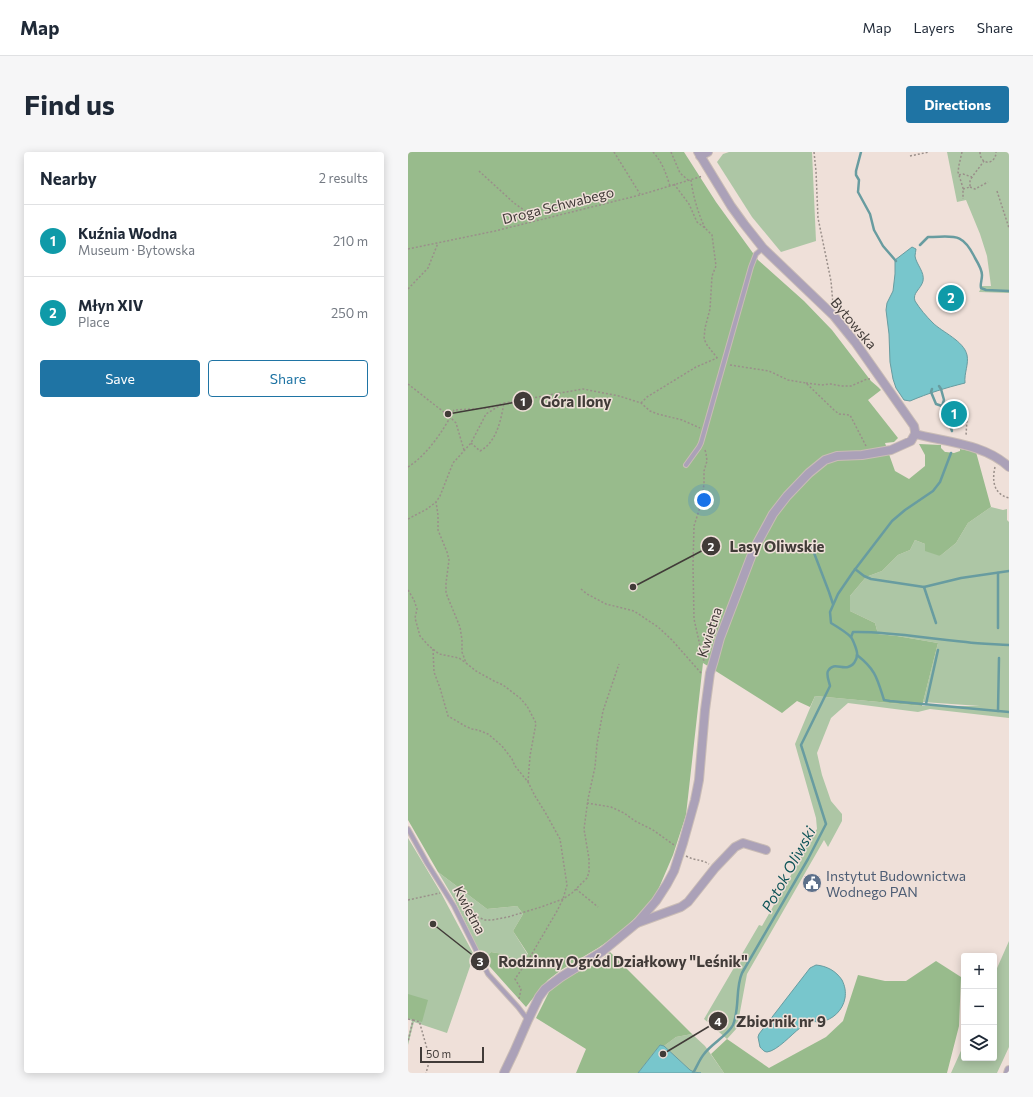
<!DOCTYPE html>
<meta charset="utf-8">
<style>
body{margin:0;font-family:Commissioner,sans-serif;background:#f6f6f7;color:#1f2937}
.controls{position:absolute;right:12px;bottom:12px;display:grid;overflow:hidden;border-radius:4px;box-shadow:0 2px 10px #0003}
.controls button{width:36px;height:36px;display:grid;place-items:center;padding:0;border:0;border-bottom:1px solid #e0e1e3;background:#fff;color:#1f2937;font:20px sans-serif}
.scale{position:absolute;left:12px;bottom:10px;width:64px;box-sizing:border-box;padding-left:4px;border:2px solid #413b38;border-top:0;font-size:11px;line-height:14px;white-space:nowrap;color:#413b38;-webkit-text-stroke:3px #efe0d9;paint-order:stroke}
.you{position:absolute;left:296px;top:348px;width:14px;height:14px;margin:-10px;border:3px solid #fff;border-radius:50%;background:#1a73e8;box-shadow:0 0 0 6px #1a73e833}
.badge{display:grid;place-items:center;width:26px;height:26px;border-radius:50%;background:#1f74a4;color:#fff;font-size:13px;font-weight:700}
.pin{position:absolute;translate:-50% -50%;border:2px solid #fff;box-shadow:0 1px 4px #0006}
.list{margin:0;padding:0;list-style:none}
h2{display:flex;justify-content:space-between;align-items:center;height:52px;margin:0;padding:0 16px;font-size:17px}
h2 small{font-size:13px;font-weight:400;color:#747a83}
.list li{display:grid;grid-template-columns:26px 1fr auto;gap:12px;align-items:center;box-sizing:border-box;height:72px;padding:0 16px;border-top:1px solid #e0e1e3}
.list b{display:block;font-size:15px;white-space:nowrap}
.list p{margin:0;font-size:13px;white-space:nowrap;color:#747a83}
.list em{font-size:13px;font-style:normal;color:#747a83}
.actions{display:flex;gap:8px;padding:12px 16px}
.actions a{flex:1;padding:9px 0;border:1px solid #1f74a4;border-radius:4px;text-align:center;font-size:14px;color:#1f74a4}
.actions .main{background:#1f74a4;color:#fff}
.icon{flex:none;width:22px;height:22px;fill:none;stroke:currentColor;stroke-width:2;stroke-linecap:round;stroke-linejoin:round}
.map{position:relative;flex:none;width:601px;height:921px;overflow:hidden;border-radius:4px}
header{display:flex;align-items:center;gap:24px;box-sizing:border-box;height:56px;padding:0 20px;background:#fff;border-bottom:1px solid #e0e1e3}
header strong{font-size:19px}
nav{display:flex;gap:22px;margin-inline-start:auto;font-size:14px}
.intro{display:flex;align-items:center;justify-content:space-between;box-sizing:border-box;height:96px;padding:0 24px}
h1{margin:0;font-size:28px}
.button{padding:10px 18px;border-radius:4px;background:#1f74a4;color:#fff;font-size:14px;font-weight:700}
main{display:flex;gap:24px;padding:0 24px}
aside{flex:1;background:#fff;border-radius:4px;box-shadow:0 2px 10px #0003}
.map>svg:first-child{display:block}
.green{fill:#adc6a5}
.forest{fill:#98bb8c}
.water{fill:#78c6cc;stroke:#689ca0}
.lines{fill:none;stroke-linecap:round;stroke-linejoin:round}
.stream{stroke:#689ca0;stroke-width:2.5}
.service-casing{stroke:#c9bcb6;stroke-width:6}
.minor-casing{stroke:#c9bcb6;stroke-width:10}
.path{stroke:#9a8f8a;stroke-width:1.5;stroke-dasharray:2 2;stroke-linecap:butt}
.service{stroke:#aba1b8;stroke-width:4}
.minor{stroke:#aba1b8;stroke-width:8}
.labels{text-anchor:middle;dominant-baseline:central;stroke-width:3;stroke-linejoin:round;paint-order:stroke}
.street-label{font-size:14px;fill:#413b38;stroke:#efe0d9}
.service-label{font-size:14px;fill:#4e5e75;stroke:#efe0d9;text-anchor:start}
.water-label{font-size:15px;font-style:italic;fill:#0e5458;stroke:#efe0d9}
.leader{fill:none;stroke:#413b38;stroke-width:1.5}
.callout-dot{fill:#413b38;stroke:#efe0d9;stroke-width:1.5}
.mark-label{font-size:12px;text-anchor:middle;font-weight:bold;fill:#fff}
.callout-label{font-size:15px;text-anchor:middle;font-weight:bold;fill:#413b38;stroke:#efe0d9;stroke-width:3;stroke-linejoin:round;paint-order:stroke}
</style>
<header>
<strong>Map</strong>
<nav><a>Map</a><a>Layers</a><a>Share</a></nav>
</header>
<div class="intro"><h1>Find us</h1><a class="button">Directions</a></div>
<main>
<aside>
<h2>Nearby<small>2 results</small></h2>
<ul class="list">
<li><span class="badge" style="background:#0f9aa8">1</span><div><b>Kuźnia Wodna</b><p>Museum · Bytowska</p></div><em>210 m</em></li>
<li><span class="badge" style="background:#0f9aa8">2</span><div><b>Młyn XIV</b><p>Place</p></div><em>250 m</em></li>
</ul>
<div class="actions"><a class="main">Save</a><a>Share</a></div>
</aside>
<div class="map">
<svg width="601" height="921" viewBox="0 0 601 921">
<rect width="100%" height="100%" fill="#efe0d9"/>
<g class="green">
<polygon points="321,0 404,0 408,89 373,100 344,65 309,10 315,2"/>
<polygon points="539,0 601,0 601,141 571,140 574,134 583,134 579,104 572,82 558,48 549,50"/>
<polygon points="583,355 595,358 599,357 599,368 601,370 601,566 522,557 510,560 440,551 423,566 409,601 414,623 423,649 434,662 434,669 420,695 416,688 339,822 329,876 319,887 296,867 351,773 354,774 395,702 400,689 409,677 408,666 387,592 407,544 514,554 572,554 515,550 530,491 489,484 470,482 467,471 442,459 442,444 458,425 474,419 490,403 502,398 507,388 517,392 532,404 548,391 560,371"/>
<polygon points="0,686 33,741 66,803 39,881 6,870 0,893 0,885 4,869 0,867"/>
<polygon points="30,720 79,757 109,754 115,762 105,779 120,803 115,811 95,802 83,800 75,807 46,747"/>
<polygon points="601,789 601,895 589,921 543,921 556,892 556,906 586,906 586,823"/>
<polygon points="284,882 297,894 316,921 293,921 286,920 282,918 256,894 268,885"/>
</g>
<g class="forest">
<polygon points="0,0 276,0 308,50 350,108 396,149 424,178 463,229 470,235 473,238 460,248 490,286 486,290 477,291 487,319 501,327 517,314 517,303 511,292 533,293 533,296 537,300 538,300 546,301 552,299 552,297 568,300 583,355 560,371 548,391 532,404 517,399 517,392 507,388 502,398 490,403 474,419 458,425 442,444 442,459 467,471 470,482 489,484 530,491 514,554 407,544 402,555 389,549 374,561 295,511 278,663 265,703 250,738 238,756 209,783 190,796 153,818 140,828 129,841 118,855 75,807 83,800 95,802 115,811 120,802 105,779 115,762 109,754 79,757 30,720 0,668"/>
<polygon points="202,800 284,882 268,885 256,894 252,893 230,921 168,921 178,897 128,866 141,840 159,825 192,810"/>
<polygon points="528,809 553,825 551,874 539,921 316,921 303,902 319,887 361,916 418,885 435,869 450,823 477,829 498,829"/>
<polygon points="0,842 20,848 14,870 0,866"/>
</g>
<g class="water">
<path d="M504,95L508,97C508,99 507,102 507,104C508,112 517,120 515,129C513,137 504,141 507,149C512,157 518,164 525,171C534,180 556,189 559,203C561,212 556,221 557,231C537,236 521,241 502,249L496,248L488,236L485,227L482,210L481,182L478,158L479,151L485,139L487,122V108Z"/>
<path d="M408,813C419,814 428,819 434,828C437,834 438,840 437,846C435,858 425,868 412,870C409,870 406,869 403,870C399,871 395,874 392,876C384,882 369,899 359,900C356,900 354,897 352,895L350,885L351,882L402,816Z"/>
<polygon points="252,893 256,894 282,918 286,920 293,921 230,921"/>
</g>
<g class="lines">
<g class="stream">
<polyline points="453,0 448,19 448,23 451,28 450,40 462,62 466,78 475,94 488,109"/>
<path d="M512,93L520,85C545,85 554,79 567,106C570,111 574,118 574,123C574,128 572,132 573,136L578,138L601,139"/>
<polyline points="531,234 533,237 536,248 534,254 538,262"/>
<polyline points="524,237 523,240 528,252 534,254"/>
<polyline points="540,268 544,279"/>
<polyline points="403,393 421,440 425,452"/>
<polyline points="447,417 456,424 463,427 516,435 553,426 601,419"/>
<polyline points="516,435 528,471"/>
<polyline points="590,476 590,421"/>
<path d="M443,485L445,480C483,479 520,487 558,490C572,492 587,492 601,493"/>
<path d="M449,503C468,518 469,526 476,548L482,549L601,560"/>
<polyline points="518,552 530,498"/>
<polyline points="590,559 591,506"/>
<path d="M285,921C289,915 291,908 296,902C303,892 320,883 325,873C332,856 327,837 334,821L400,707L418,672L393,593L422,534C421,529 418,523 420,519C425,510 433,517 440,515C445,514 449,508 449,503C450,500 445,488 443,485C440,482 428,474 423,471L422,460L430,442L445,420L484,369L497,358L525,339L532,330L543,301"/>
</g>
<g class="service-casing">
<g id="service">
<polyline points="278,313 291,295 293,291 343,115 348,102 355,96"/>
<polyline points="0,677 19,711 46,754 80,822 110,855 120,868"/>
</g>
</g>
<g class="minor-casing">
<g id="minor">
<polyline points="290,0 323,54 336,72 355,96 426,164 447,190 506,274 507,279 507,282"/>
<polyline points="292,4 300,0"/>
<path d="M507,282C538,290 577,292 601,315"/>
<polyline points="229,771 273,755 280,750 307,716 327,695 335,691 358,698"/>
<polyline points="96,921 106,900 120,868 131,845 137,837 153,825 195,799 229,771 248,749 259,732 266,719 275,691 287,648 291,628 297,558 302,521 306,508 312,486 346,397 365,362 379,344 401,321 417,308 429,304 454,303 483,298 503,289 507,282"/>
<polyline points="600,921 601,918"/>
</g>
</g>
<g class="path">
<polyline points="206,0 232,42"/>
<path d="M245,0C254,10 258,21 262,34"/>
<polyline points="263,0 272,21 280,28"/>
<polyline points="406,0 408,19 410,66 423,129 425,152"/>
<polyline points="554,0 551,13 550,20 555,36 555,47"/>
<path d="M572,0C572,14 588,13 588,0"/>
<polyline points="502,4 521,0"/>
<polyline points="71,19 106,51 130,68"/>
<polyline points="551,23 555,22 564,25 576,9"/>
<path d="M283,28C285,44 290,61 297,76"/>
<polyline points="266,32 281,52 289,70 297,76 304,83 308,114 304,124 302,157 297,176 296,187 299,193 310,207"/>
<polyline points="562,35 567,37 580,30"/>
<polyline points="555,37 562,35 562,29 564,25"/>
<polyline points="589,39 601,76"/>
<polyline points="0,97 87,79 232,43 295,24"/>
<polyline points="0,137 20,116 30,91"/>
<polyline points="322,213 361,219 380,228 398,231 426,258 431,262 442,263 458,294"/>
<polyline points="398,231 413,233 423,232 433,234 443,234 459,227 462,227"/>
<polyline points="0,232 42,265 48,271 56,298"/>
<polyline points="233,251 239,245 288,215 309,206"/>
<polyline points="556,253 559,266 558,284"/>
<path d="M63,291L72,299C89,290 93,267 96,251"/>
<polyline points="297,298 298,301 299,309 296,319 296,332 293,352 286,374 285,413 286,467 295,507 297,510"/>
<path d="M0,315C19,303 36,278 46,258L81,256L93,252"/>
<path d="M587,315C584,328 585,342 601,346"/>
<polyline points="0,367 19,357 28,350"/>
<polyline points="173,437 179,442 198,452 226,459 250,475 264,488 293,521"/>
<polyline points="0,438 6,448 9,457 7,466 12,484 21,494 31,502 51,506 58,511"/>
<polyline points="25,497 26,520 32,536 40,564 57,574 64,577 70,578 80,582 94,594 104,607 107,614 120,630 127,644 137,660 152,687 159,733 155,747 149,759 122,805 107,827 113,837 111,847"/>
<polyline points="120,630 122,604 128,571 119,554 112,546 95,533 86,529 68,519 58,511 54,500 54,488 52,475 38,441 38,431 41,408 39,400 30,378 30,363 28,350 32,344 45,311 63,291 78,262 96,251 175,237 211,244 233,251 242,259 250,262 274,268 292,276"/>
<polyline points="179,651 203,655 216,661 227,669 245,678 266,693"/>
<path d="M278,704C287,709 293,707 301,712"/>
<polyline points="168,737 190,755"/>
<polyline points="0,748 32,741"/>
<polyline points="58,764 62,762 77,768 84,768 100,765 133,755 155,747 164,741 179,726 181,720 181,707 176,677 180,647 187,615 189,592 195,559 211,512"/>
<polyline points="0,867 5,868 0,890"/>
<polyline points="5,868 12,870 12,872 22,907 18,921"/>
</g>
<use href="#service" class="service"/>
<use href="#minor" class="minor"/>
</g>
<defs>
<g id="civic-disc" transform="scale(1)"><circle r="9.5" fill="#5c6f8a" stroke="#efe0d9"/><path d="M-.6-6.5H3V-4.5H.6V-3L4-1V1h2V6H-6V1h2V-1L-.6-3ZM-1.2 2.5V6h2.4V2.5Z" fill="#fff"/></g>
</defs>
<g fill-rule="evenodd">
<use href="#civic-disc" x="404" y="731"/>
</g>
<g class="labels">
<g class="street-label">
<text transform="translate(150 53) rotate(-14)">Droga Schwabego</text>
<text transform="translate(446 171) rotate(50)">Bytowska</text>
<text transform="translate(301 480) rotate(-72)">Kwietna</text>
<text transform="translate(62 758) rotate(62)">Kwietna</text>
</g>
<g class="service-label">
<text x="418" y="723">Instytut Budownictwa<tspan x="418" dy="16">Wodnego PAN</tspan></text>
</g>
<g class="water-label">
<text transform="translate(380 717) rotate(-61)">Potok Oliwski</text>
</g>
</g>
<path class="leader" d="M40 262L115 249M225 435L303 394M25 772L72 809M255 902L310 869"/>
<g class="callout-dot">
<circle cx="40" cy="262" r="4"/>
<circle cx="225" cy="435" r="4"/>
<circle cx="25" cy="772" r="4"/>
<circle cx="255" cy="902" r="4"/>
<circle cx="115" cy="249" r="10"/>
<circle cx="303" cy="394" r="10"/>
<circle cx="72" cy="809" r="10"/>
<circle cx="310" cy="869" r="10"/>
</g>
<g class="mark-label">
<text x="115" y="254">1</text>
<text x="303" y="399">2</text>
<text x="72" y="814">3</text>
<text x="310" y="874">4</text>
</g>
<g class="callout-label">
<text x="168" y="255">Góra Ilony</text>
<text x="369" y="400">Lasy Oliwskie</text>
<text x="215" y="815">Rodzinny Ogród Działkowy "Leśnik"</text>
<text x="373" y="875">Zbiornik nr 9</text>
</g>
</svg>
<div class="controls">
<button>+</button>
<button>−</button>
<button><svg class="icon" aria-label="layers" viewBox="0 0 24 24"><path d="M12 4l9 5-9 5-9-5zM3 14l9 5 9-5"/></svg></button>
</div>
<div class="scale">50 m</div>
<div class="you"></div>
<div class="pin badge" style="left:546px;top:262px;background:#0f9aa8">1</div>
<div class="pin badge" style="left:543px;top:146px;background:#0f9aa8">2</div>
</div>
</main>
